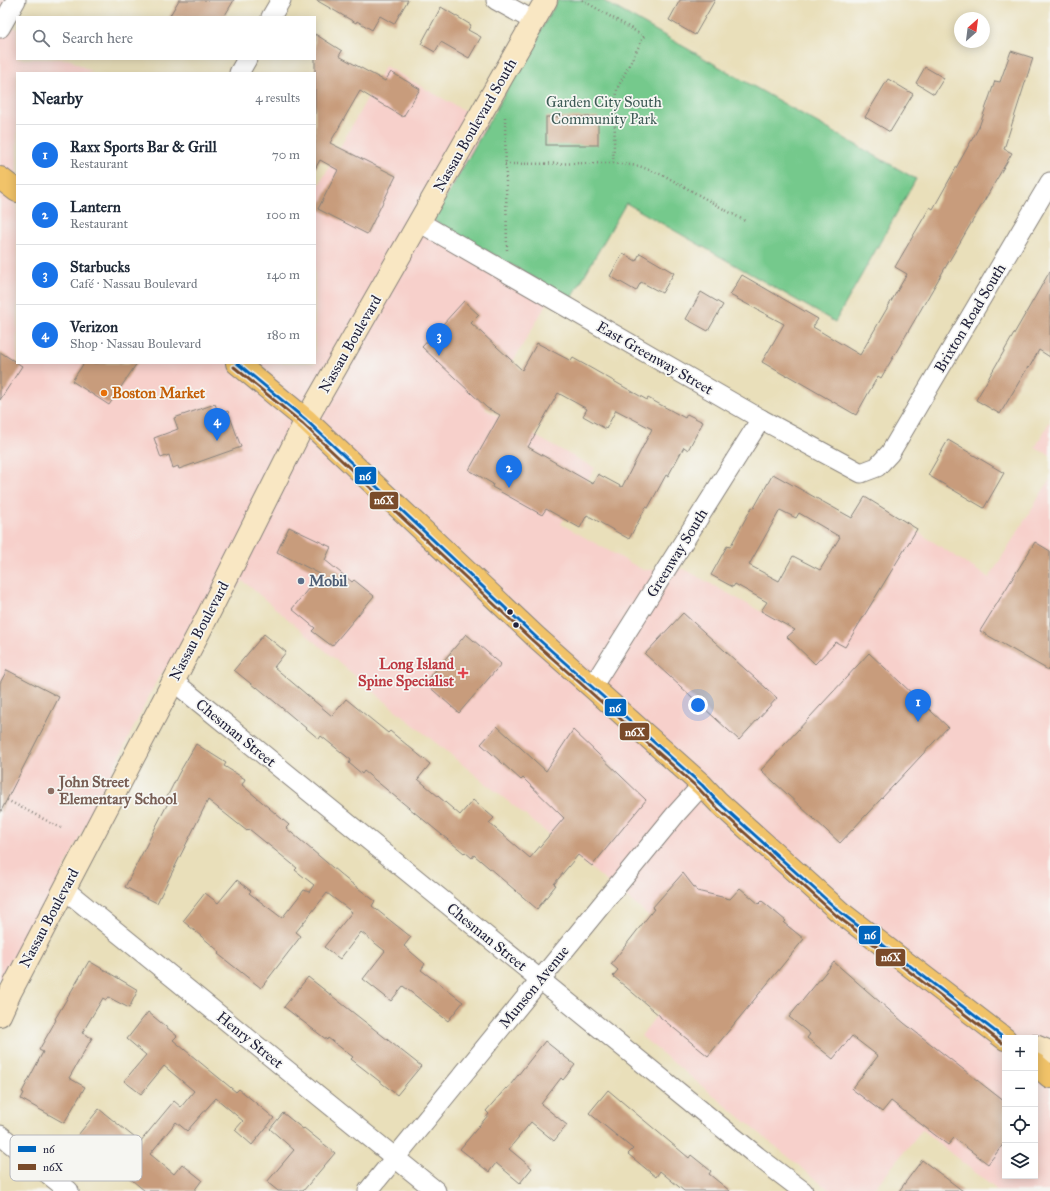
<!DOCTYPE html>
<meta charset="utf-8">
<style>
body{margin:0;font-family:"IM FELL Great Primer",serif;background:#f2f2f3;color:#1f2937}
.controls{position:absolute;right:12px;bottom:12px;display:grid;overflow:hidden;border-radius:0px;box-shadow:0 2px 10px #0003}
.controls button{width:36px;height:36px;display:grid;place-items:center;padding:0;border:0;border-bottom:1px solid #e0e1e3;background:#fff;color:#1f2937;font:20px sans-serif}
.compass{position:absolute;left:954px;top:12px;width:36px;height:36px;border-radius:50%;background:#fff;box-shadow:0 2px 10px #0003;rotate:28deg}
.you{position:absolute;left:698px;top:705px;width:14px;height:14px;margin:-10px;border:3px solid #fff;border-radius:50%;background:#1a73e8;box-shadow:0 0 0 6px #1a73e833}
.badge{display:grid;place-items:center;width:26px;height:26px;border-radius:50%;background:#1a73e8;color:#fff;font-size:13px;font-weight:700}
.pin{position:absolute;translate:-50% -33px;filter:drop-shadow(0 1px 2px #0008)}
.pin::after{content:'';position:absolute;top:21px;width:14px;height:12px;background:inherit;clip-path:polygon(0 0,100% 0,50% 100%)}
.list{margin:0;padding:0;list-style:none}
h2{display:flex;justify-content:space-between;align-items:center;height:52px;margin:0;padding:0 16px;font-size:17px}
h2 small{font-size:13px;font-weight:400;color:#747a83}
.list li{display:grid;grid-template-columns:26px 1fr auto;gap:12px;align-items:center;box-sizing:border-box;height:60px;padding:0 16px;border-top:1px solid #e0e1e3}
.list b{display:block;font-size:15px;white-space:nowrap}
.list p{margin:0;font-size:13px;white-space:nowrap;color:#747a83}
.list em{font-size:13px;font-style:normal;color:#747a83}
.icon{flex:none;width:22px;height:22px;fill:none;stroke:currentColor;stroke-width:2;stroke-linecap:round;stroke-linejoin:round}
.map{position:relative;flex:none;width:1050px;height:1191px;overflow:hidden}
.search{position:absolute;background:#fff;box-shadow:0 2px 10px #0003;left:16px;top:16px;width:300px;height:44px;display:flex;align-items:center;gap:10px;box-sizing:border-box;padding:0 14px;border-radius:0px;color:#747a83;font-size:15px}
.panel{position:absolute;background:#fff;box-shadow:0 2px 10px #0003;left:16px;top:72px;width:300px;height:292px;border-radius:0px}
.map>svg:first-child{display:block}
.built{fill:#f7d0cb;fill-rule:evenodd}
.green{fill:#75c98c;stroke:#4c7664}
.building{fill:#c89c7b;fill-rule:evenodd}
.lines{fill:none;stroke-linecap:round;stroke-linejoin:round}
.street-casing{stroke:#86807a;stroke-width:21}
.secondary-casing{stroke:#86807a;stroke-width:24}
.primary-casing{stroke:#86807a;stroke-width:24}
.path{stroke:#86807a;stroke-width:2.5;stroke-dasharray:1 3;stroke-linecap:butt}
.street{stroke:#fff;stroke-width:19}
.secondary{stroke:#f9e7c3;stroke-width:22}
.primary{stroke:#f1c369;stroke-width:22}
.bus-1-casing{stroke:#f6f6f2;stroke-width:6}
.bus-2-casing{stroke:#f6f6f2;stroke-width:6}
.bus-1{stroke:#0065bd;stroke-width:3}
.bus-2{stroke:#7a4b2a;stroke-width:3}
.food-dot{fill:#e8710a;stroke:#f6f6f2;stroke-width:1.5}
.service-dot{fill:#5c6f8a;stroke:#f6f6f2;stroke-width:1.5}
.bus-dot{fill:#22223b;stroke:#f6f6f2;stroke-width:1.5}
.health-dot{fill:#e0444e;stroke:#f6f6f2;stroke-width:1.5}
.education-dot{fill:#8d6e63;stroke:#f6f6f2;stroke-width:1.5}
.labels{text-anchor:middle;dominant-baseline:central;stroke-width:3.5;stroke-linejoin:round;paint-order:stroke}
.park-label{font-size:15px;fill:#3f5c57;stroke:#f6f6f2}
.street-label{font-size:15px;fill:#22223b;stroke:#f6f6f2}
.food-label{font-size:15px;font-weight:bold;fill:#c56008;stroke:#f6f6f2;text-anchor:start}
.service-label{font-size:15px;font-weight:bold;fill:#4e5e75;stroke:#f6f6f2;text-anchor:start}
.health-label{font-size:15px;font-weight:bold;fill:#be3a42;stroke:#f6f6f2;text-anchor:end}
.education-label{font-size:15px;font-weight:bold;fill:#785e54;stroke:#f6f6f2;text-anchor:start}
.key{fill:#f6f6f2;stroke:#b6b6bb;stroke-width:1}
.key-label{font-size:11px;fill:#22223b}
.line-badge{stroke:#f6f6f2;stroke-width:1.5}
.badge-label{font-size:11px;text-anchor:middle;font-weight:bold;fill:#fff}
</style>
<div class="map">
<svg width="1050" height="1191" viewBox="0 0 1050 1191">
<rect width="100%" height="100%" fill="#f6f6f2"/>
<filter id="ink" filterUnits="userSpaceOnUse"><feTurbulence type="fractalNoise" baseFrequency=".025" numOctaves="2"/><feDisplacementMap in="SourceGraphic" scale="8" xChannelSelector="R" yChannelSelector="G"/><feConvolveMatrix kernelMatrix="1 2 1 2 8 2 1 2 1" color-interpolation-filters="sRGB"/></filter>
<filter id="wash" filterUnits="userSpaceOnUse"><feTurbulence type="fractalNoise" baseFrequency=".012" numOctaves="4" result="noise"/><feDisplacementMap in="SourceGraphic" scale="16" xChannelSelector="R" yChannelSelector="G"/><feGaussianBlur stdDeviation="0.9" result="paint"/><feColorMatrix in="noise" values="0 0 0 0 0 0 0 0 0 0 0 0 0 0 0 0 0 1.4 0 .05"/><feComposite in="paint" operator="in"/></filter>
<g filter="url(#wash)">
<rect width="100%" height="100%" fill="#e9dfba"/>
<g class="built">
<path d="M0,0H14L2,21L17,29V59H69L94,73H17V363H315V192L385,66L488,124L555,290L485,409L595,468L561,524L643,570L684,569L789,627L864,497L989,578L1050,479V1191H998L922,1130L872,1191H830L641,1036L700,957L399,713L243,581L158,678L47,904L0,982ZM1005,1038H1035V1176H1005Z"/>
<polygon points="1050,421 1050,455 1035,448"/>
</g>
<polygon class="green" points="558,0 602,0 916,179 835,322 626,203 571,299 433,220"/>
<g id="blocks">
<g class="building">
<polygon points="179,0 234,0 224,17 169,17"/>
<polygon points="316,0 408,0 394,24 380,16 372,30 357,21 356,23"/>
<polygon points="680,0 715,0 695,35 669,20"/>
<polygon points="441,7 471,25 468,30 481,37 469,58 441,42 435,52 421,44"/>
<polygon points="315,34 342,51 339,56 385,81 391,72 420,89 403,117 360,91 330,143 396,176 367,234 318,209 338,170 320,160 315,169"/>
<polygon points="1011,51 1033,58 1004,149 1012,153 881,378 878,376 856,415 787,375 786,376 762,362 784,324 730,295 742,275 818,319 813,327 860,355 907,274 895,267 930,207 933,209 979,127 995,81 1000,82"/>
<polygon points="925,67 944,78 934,94 916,83"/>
<polygon points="888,79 913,94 890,132 865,117"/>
<rect x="546" y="117" width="52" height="28"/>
<polygon points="623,253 636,261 640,253 674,273 662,293 641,282 636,291 610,276"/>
<polygon points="1050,271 1050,357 1039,350 1029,368 1028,367 1000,414 976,400"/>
<polygon points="701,292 723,305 708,331 686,319"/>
<path d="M464,301L479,315L471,323L522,370L537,343L571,361L573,358L647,400L648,398L685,418L687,414L703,422L688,450L684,447L668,476L666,475L648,508L646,507L629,539L587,515L580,528L546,509L542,515L492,487L493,484L469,470L500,415L487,408L422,347ZM558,393L587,409L583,416L606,429L616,410L652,429L622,487L598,474L593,484L528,447Z"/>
<polygon points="0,352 22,366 0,400"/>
<polygon points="84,363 137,363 109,405 72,381"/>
<polygon points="215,404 219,414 228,411 241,447 179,469 178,466 173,468 169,455 161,458 154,438 178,429 174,418"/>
<polygon points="948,440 1004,473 984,508 928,475"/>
<path d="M773,474L852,518L865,497L917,529L845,647L836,642L815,664L787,637L795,630L761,611L767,602L735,584L733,587L711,575L727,546L730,547L752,507L754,508ZM780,510L796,518L799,513L840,537L820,570L793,556L779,581L749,565Z"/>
<polygon points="289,527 331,547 325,560 352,582 354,580 374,596 332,646 312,631 315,628 292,609 320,574 277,552"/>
<polygon points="1035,542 1050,551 1050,671 980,631"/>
<polygon points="683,613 777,698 739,740 645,654"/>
<polygon points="264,634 286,652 274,667 332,716 346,699 388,733 390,731 430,764 418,779 460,815 473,800 494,818 489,823 530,858 564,818 523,778 521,780 481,744 497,726 546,771 573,730 646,800 592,866 578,855 554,884 556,885 537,909 474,855 472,858 465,852 464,853 364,771 362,774 349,763 351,760 321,736 319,739 257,687 256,688 234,670"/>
<polygon points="466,634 501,664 459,713 425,683"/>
<polygon points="869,653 948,727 840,843 761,770"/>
<polygon points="7,670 59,697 0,813 0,683"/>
<polygon points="196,744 226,763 224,766 245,779 242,785 289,825 286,828 346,879 375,901 372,906 411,937 404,946 425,964 421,970 463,1002 448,1021 403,986 391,1001 363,979 385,951 361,932 340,959 324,947 352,912 327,893 296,932 301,936 261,988 218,954 220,952 183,921 205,893 218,903 237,880 251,891 249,893 282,918 304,890 309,892 314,885 295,870 297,868 249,829 247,831 208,800 157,903 125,887 170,799 167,797 179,773"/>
<polygon points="683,873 697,891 730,899 740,888 759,904 762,901 786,921 784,923 804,939 708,1056 660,1017 660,1016 613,976 618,970 611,964 654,909 652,908"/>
<polygon points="89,961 138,990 129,1008 108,997 106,1000 103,998 82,1033 92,1038 69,1078 85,1087 64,1123 21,1099 24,1093 22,1092 43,1052 39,1050 56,1020 55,1019"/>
<polygon points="834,962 904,1023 1005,1102 1005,1142 988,1164 954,1138 948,1145 891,1101 882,1112 852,1089 878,1056 852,1036 833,1059 807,1038 810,1034 789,1017"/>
<polygon points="308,977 421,1066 397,1095 351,1059 353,1057 328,1038 327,1040 284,1007"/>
<polygon points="148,1012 177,1036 173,1040 236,1092 239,1089 274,1118 252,1145 235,1130 243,1121 216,1098 187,1131 176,1122 150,1154 174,1174 182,1164 202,1180 194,1191 145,1191 78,1135 99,1109 140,1142 174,1101 181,1107 194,1091 164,1066 141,1094 124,1081 146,1055 127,1039"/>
<polygon points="545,1041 575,1065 563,1080 561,1078 541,1104 567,1125 554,1141 531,1122 509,1149 532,1168 520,1183 496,1163 489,1172 460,1149 489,1114 486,1111 506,1088 507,1089"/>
<polygon points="608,1090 689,1158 691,1155 711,1171 709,1174 730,1191 684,1191 660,1171 656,1177 628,1154 633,1149 589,1113"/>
<polygon points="283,1113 303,1129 304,1128 335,1153 303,1191 278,1191 267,1182 294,1150 270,1129"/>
<polygon points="922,1160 963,1191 899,1191"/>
</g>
</g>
</g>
<g filter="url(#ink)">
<use href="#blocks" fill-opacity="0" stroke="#86807a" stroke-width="1"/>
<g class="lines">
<g class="street-casing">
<g id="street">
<polyline points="496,0 534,21"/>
<polyline points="271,17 281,0"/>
<polyline points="0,28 16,0"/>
<polyline points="239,73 247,59"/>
<polyline points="419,222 761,419 861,473 877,467 890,453 1050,182"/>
<polyline points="173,681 757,1156 803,1191"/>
<polyline points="592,687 761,419"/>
<polyline points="64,889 436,1191"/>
<polyline points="0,1135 69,1191"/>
<polyline points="368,1191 540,980 675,815 702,785"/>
</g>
</g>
<g class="secondary-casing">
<g id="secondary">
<polyline points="0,1015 10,993 205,621 306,420 546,0"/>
<polyline points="1035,1046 1050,1052"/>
</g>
</g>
<g class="primary-casing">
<g id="primary">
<polyline points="0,178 17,191"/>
<polyline points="237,363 306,420 536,637 702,785 718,802 840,912 1005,1039"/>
<polyline points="1035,1064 1050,1077"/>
</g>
</g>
<g class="path">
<polyline points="582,0 644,36 617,89 613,163"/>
<polyline points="505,117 507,250"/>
<polyline points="505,164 613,163 639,166 665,176 745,221"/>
<polyline points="7,800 61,828"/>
</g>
<use href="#street" class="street"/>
<use href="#secondary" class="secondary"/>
<use href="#primary" class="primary"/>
<g class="bus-1-casing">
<polyline id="bus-1" points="237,363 306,420 536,637 702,785 718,802 840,912 1005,1039"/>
</g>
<g class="bus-2-casing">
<polyline id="bus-2" points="234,367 303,424 533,641 699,789 715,806 837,916 1002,1043"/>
</g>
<use href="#bus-1" class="bus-1"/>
<use href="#bus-2" class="bus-2"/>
</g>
</g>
<circle class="food-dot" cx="104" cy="393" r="4"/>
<circle class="service-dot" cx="301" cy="581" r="4"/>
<g class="bus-dot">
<circle cx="510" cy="612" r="3.5"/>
<circle cx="516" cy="625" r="3.5"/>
</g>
<path class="health-dot" d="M461 667h4v4h4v4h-4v4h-4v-4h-4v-4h4z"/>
<circle class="education-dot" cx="51" cy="791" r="4"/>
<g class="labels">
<g class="park-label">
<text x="604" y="102">Garden City South<tspan x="604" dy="17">Community Park</tspan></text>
</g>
<g class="street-label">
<text transform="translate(475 125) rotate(-60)">Nassau Boulevard South</text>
<text transform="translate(970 318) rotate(-59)">Brixton Road South</text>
<text transform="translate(350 344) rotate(-60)">Nassau Boulevard</text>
<text transform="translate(655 358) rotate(30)">East Greenway Street</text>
<text transform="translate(677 553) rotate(-58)">Greenway South</text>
<text transform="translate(199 631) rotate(-62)">Nassau Boulevard</text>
<text transform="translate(236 733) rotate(39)">Chesman Street</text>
<text transform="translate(49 918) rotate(-62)">Nassau Boulevard</text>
<text transform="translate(487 937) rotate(39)">Chesman Street</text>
<text transform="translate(534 987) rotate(-51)">Munson Avenue</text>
<text transform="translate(250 1040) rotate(39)">Henry Street</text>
</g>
<g class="food-label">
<text x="112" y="393">Boston Market</text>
</g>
<g class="service-label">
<text x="309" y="581">Mobil</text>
</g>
<g class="health-label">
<text x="454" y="664">Long Island<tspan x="454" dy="17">Spine Specialist</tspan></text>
</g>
<g class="education-label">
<text x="59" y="782">John Street<tspan x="59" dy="17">Elementary School</tspan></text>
</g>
</g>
<rect x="10" y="1135" width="132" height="46" rx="6" class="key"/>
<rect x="18" y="1146" width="18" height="6" fill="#0065bd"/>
<rect x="18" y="1164" width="18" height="6" fill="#7a4b2a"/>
<g class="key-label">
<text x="43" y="1153">n6</text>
<text x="43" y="1171">n6X</text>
</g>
<g class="line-badge">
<rect x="354" y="466" width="23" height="19" rx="4" fill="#0065bd"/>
<rect x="369" y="491" width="30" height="19" rx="4" fill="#7a4b2a"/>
<rect x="604" y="698" width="23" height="19" rx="4" fill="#0065bd"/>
<rect x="619" y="722" width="31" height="19" rx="4" fill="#7a4b2a"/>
<rect x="858" y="925" width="23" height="20" rx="4" fill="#0065bd"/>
<rect x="875" y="948" width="31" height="19" rx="4" fill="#7a4b2a"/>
</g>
<g class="badge-label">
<text x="365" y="480">n6</text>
<text x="384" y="504">n6X</text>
<text x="615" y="712">n6</text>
<text x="635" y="736">n6X</text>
<text x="870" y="939">n6</text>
<text x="891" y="961">n6X</text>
</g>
</svg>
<div class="controls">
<button>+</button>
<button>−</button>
<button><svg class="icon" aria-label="locate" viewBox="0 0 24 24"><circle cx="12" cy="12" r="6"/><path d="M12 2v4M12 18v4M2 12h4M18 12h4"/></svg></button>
<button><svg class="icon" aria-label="layers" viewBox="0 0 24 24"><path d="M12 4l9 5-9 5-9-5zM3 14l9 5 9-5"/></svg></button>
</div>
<svg class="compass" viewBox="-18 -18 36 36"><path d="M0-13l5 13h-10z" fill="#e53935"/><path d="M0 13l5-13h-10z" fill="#747a83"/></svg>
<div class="you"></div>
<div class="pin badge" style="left:918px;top:722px">1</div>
<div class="pin badge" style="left:509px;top:488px">2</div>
<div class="pin badge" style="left:439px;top:356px">3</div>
<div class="pin badge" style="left:217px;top:441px">4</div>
<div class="search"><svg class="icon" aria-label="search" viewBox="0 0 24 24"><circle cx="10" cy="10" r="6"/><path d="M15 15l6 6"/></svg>Search here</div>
<section class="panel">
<h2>Nearby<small>4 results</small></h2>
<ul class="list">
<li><span class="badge">1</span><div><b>Raxx Sports Bar &amp; Grill</b><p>Restaurant</p></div><em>70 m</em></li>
<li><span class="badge">2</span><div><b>Lantern</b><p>Restaurant</p></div><em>100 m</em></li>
<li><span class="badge">3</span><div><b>Starbucks</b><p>Café · Nassau Boulevard</p></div><em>140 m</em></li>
<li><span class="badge">4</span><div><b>Verizon</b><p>Shop · Nassau Boulevard</p></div><em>180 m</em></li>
</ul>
</section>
</div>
